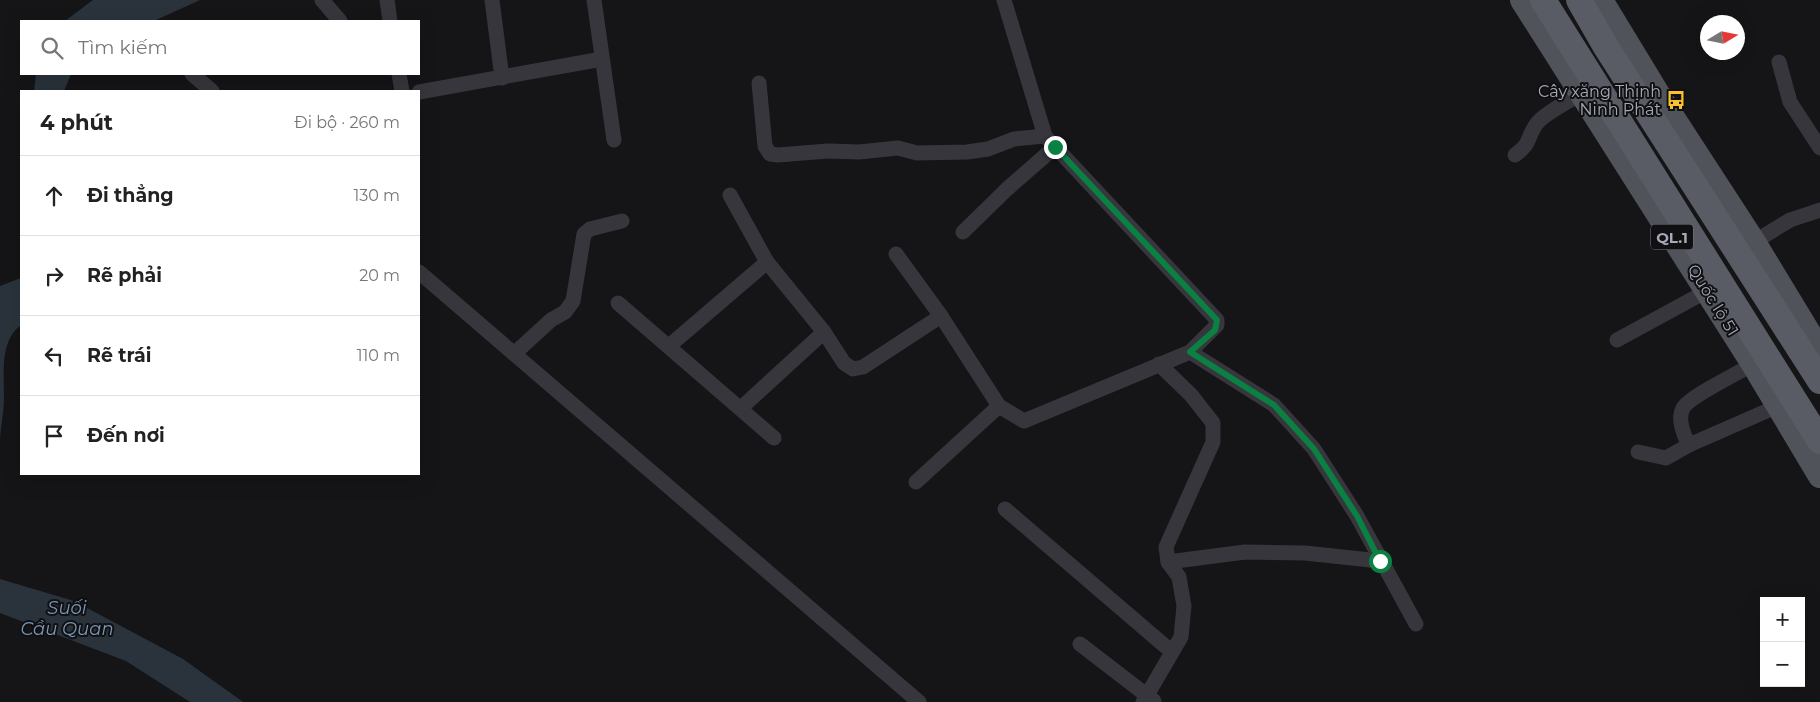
<!DOCTYPE html>
<html lang="vi">
<meta charset="utf-8">
<style>
body{margin:0;font-family:Montserrat,sans-serif;background:#f6f6f6;color:#222}
.controls{position:absolute;right:15px;bottom:15px;display:grid;overflow:hidden;border-radius:0px;box-shadow:0 5px 20px #0002}
.controls button{width:45px;height:45px;display:grid;place-items:center;padding:0;border:0;border-bottom:1px solid #e0e0e0;background:#fff;color:#222;font:25px sans-serif}
.compass{position:absolute;left:1700px;top:15px;width:45px;height:45px;border-radius:50%;background:#fff;box-shadow:0 5px 20px #0002;rotate:80deg}
.stop{position:absolute;width:15px;height:15px;margin:-11px;border:4px solid #0b8043;border-radius:50%;background:#fff}
.stop.end{background:#0b8043;border-color:#fff;box-shadow:0 1px 5px #0008}
.list{margin:0;padding:0;list-style:none}
h2{display:flex;justify-content:space-between;align-items:center;height:65px;margin:0;padding:0 20px;font-size:21px}
h2 small{font-size:16px;font-weight:400;color:#767676}
.list li{display:grid;grid-template-columns:32px 1fr auto;gap:15px;align-items:center;box-sizing:border-box;height:80px;padding:0 20px;border-top:1px solid #e0e0e0}
.list b{display:block;font-size:19px;white-space:nowrap}
.list em{font-size:16px;font-style:normal;color:#767676}
.icon{flex:none;width:28px;height:28px;fill:none;stroke:currentColor;stroke-width:2;stroke-linecap:round;stroke-linejoin:round}
.map{position:relative;flex:none;width:1820px;height:702px;overflow:hidden}
.search{position:absolute;background:#fff;box-shadow:0 5px 20px #0002;left:20px;top:20px;width:400px;height:55px;display:flex;align-items:center;gap:12px;box-sizing:border-box;padding:0 18px;border-radius:0px;color:#767676;font-size:19px}
.panel{position:absolute;background:#fff;box-shadow:0 5px 20px #0002;left:20px;top:90px;width:400px;height:385px;border-radius:0px}
.map>svg:first-child{display:block}
.water{fill:#2a333b}
.lines{fill:none;stroke-linecap:round;stroke-linejoin:round}
.minor{stroke:#36363c;stroke-width:15}
.primary{stroke:#51535b;stroke-width:24}
.trunk{stroke:#595c64;stroke-width:26}
.route{stroke:#0b8043;stroke-width:6}
.labels{text-anchor:middle;dominant-baseline:central;stroke-width:4;stroke-linejoin:round;paint-order:stroke}
.shield{fill:#101012;stroke:#797c86;stroke-width:1}
.shield-label{font-size:15px;font-weight:bold;fill:#a6aab8}
.poi-label{font-size:16px;fill:#a6aab8;stroke:#101012;text-anchor:end}
.street-label{font-size:16px;fill:#a6aab8;stroke:#101012}
.water-label{font-size:18px;font-style:italic;fill:#7b96b4;stroke:#101012}
</style>
<div class="map">
<svg width="1820" height="702" viewBox="0 0 1820 702">
<rect width="100%" height="100%" fill="#151517"/>
<g class="water">
<polygon points="93,0 200,0 154,21 65,21"/>
<polygon points="36,74 71,74 64,91 34,91"/>
<path d="M21,278V325C0,341 4,369 4,397C4,411 1,426 0,439V286Z"/>
<polygon points="0,579 74,601 183,659 243,702 190,702 126,661 0,613"/>
</g>
<g class="lines">
<g class="minor">
<polyline points="322,0 340,21"/>
<polyline points="387,0 390,21"/>
<polyline points="492,0 502,78"/>
<polyline points="594,0 614,140"/>
<polyline points="1779,62 1790,102 1820,148"/>
<polyline points="192,74 212,91"/>
<polyline points="399,74 402,91"/>
<polyline points="759,83 765,146 770,154 778,155 828,151 859,152 898,148 917,153 967,152 988,149 1014,139 1045,136"/>
<polyline points="419,92 602,59"/>
<path d="M1515,155C1531,143 1526,141 1535,126C1541,115 1569,101 1581,94"/>
<polyline points="730,195 767,262 824,332 844,363 853,369 863,367 941,316"/>
<polyline points="963,232 1007,189 1055,147"/>
<polyline points="1747,241 1754,242 1790,220 1820,210"/>
<polyline points="896,254 941,316 999,406 1024,421 1190,352 1217,325 1217,320 1045,136 1004,0"/>
<polyline points="419,272 919,702"/>
<polyline points="618,303 774,438"/>
<polyline points="1617,340 1707,291"/>
<polyline points="669,346 767,262"/>
<polyline points="1190,352 1274,405 1314,449 1357,516 1416,624"/>
<polyline points="515,353 551,320 565,312 573,301 584,234 590,229 622,221"/>
<polyline points="741,408 824,332"/>
<polyline points="1689,445 1778,406"/>
<path d="M1638,452L1666,458L1689,445C1684,436 1677,419 1683,408C1690,396 1739,373 1753,364"/>
<polyline points="916,482 999,406"/>
<polyline points="1005,509 1172,652"/>
<polyline points="1168,562 1245,552 1305,553 1380,561"/>
<polyline points="1080,644 1154,701"/>
<polyline points="1143,702 1181,637 1184,606 1179,577 1168,562 1166,547 1213,442 1213,423 1191,395 1159,364"/>
</g>
<g class="primary">
<polyline points="1522,0 1753,364 1820,476"/>
<polyline points="1601,0 1663,102 1754,242 1820,351"/>
</g>
<g class="trunk">
<polyline points="1543,0 1820,441"/>
<polyline points="1579,0 1606,47 1820,381"/>
</g>
</g>
<g class="lines">
<polyline class="route" points="1055,147 1217,320 1215,330 1190,352 1274,405 1314,449 1357,516 1380,561"/>
</g>
<defs>
<g id="bus-bare" transform="scale(1.5)"><path d="M-5-6H5V4H4V6H2V4H-2V6H-4V4H-5ZM-3.5-4V0h7V-4ZM-3.5 1.2v1.5H-2V1.2ZM2 1.2v1.5H3.5V1.2Z" fill="#fac229" stroke="#101012" stroke-width="2.5" paint-order="stroke"/></g>
</defs>
<g fill-rule="evenodd">
<use href="#bus-bare" x="1676" y="100"/>
</g>
<g class="labels">
<rect class="shield" x="1651" y="224.5" width="42" height="25" rx="4"/>
<g class="shield-label">
<text x="1672" y="237">QL.1</text>
</g>
<g class="poi-label">
<text x="1661" y="91">Cây xăng Thịnh<tspan x="1661" dy="18">Ninh Phát</tspan></text>
</g>
<g class="street-label">
<text transform="translate(1713 300) rotate(58)">Quốc lộ 51</text>
</g>
<g class="water-label">
<text x="67" y="608">Suối<tspan x="67" dy="21">Cầu Quan</tspan></text>
</g>
</g>
</svg>
<div class="controls">
<button>+</button>
<button>−</button>
</div>
<svg class="compass" viewBox="-18 -18 36 36"><path d="M0-13l5 13h-10z" fill="#e53935"/><path d="M0 13l5-13h-10z" fill="#767676"/></svg>
<div class="stop" style="left:1380px;top:561px"></div>
<div class="stop end" style="left:1055px;top:147px"></div>
<div class="search"><svg class="icon" aria-label="search" viewBox="0 0 24 24"><circle cx="10" cy="10" r="6"/><path d="M15 15l6 6"/></svg>Tìm kiếm</div>
<section class="panel">
<h2>4 phút<small>Đi bộ · 260 m</small></h2>
<ul class="list">
<li><svg class="icon" aria-label="ahead" viewBox="0 0 24 24"><path d="M12 20V5M6 11l6-6 6 6"/></svg><div><b>Đi thẳng</b></div><em>130 m</em></li>
<li><svg class="icon" aria-label="right" viewBox="0 0 24 24"><path d="M7 20v-9h11M14 6l5 5-5 5"/></svg><div><b>Rẽ phải</b></div><em>20 m</em></li>
<li><svg class="icon" aria-label="left" viewBox="0 0 24 24"><path d="M17 20v-9H6M10 6l-5 5 5 5"/></svg><div><b>Rẽ trái</b></div><em>110 m</em></li>
<li><svg class="icon" aria-label="arrive" viewBox="0 0 24 24"><path d="M6 21V4h12l-3 4 3 4H6"/></svg><div><b>Đến nơi</b></div></li>
</ul>
</section>
</div>
